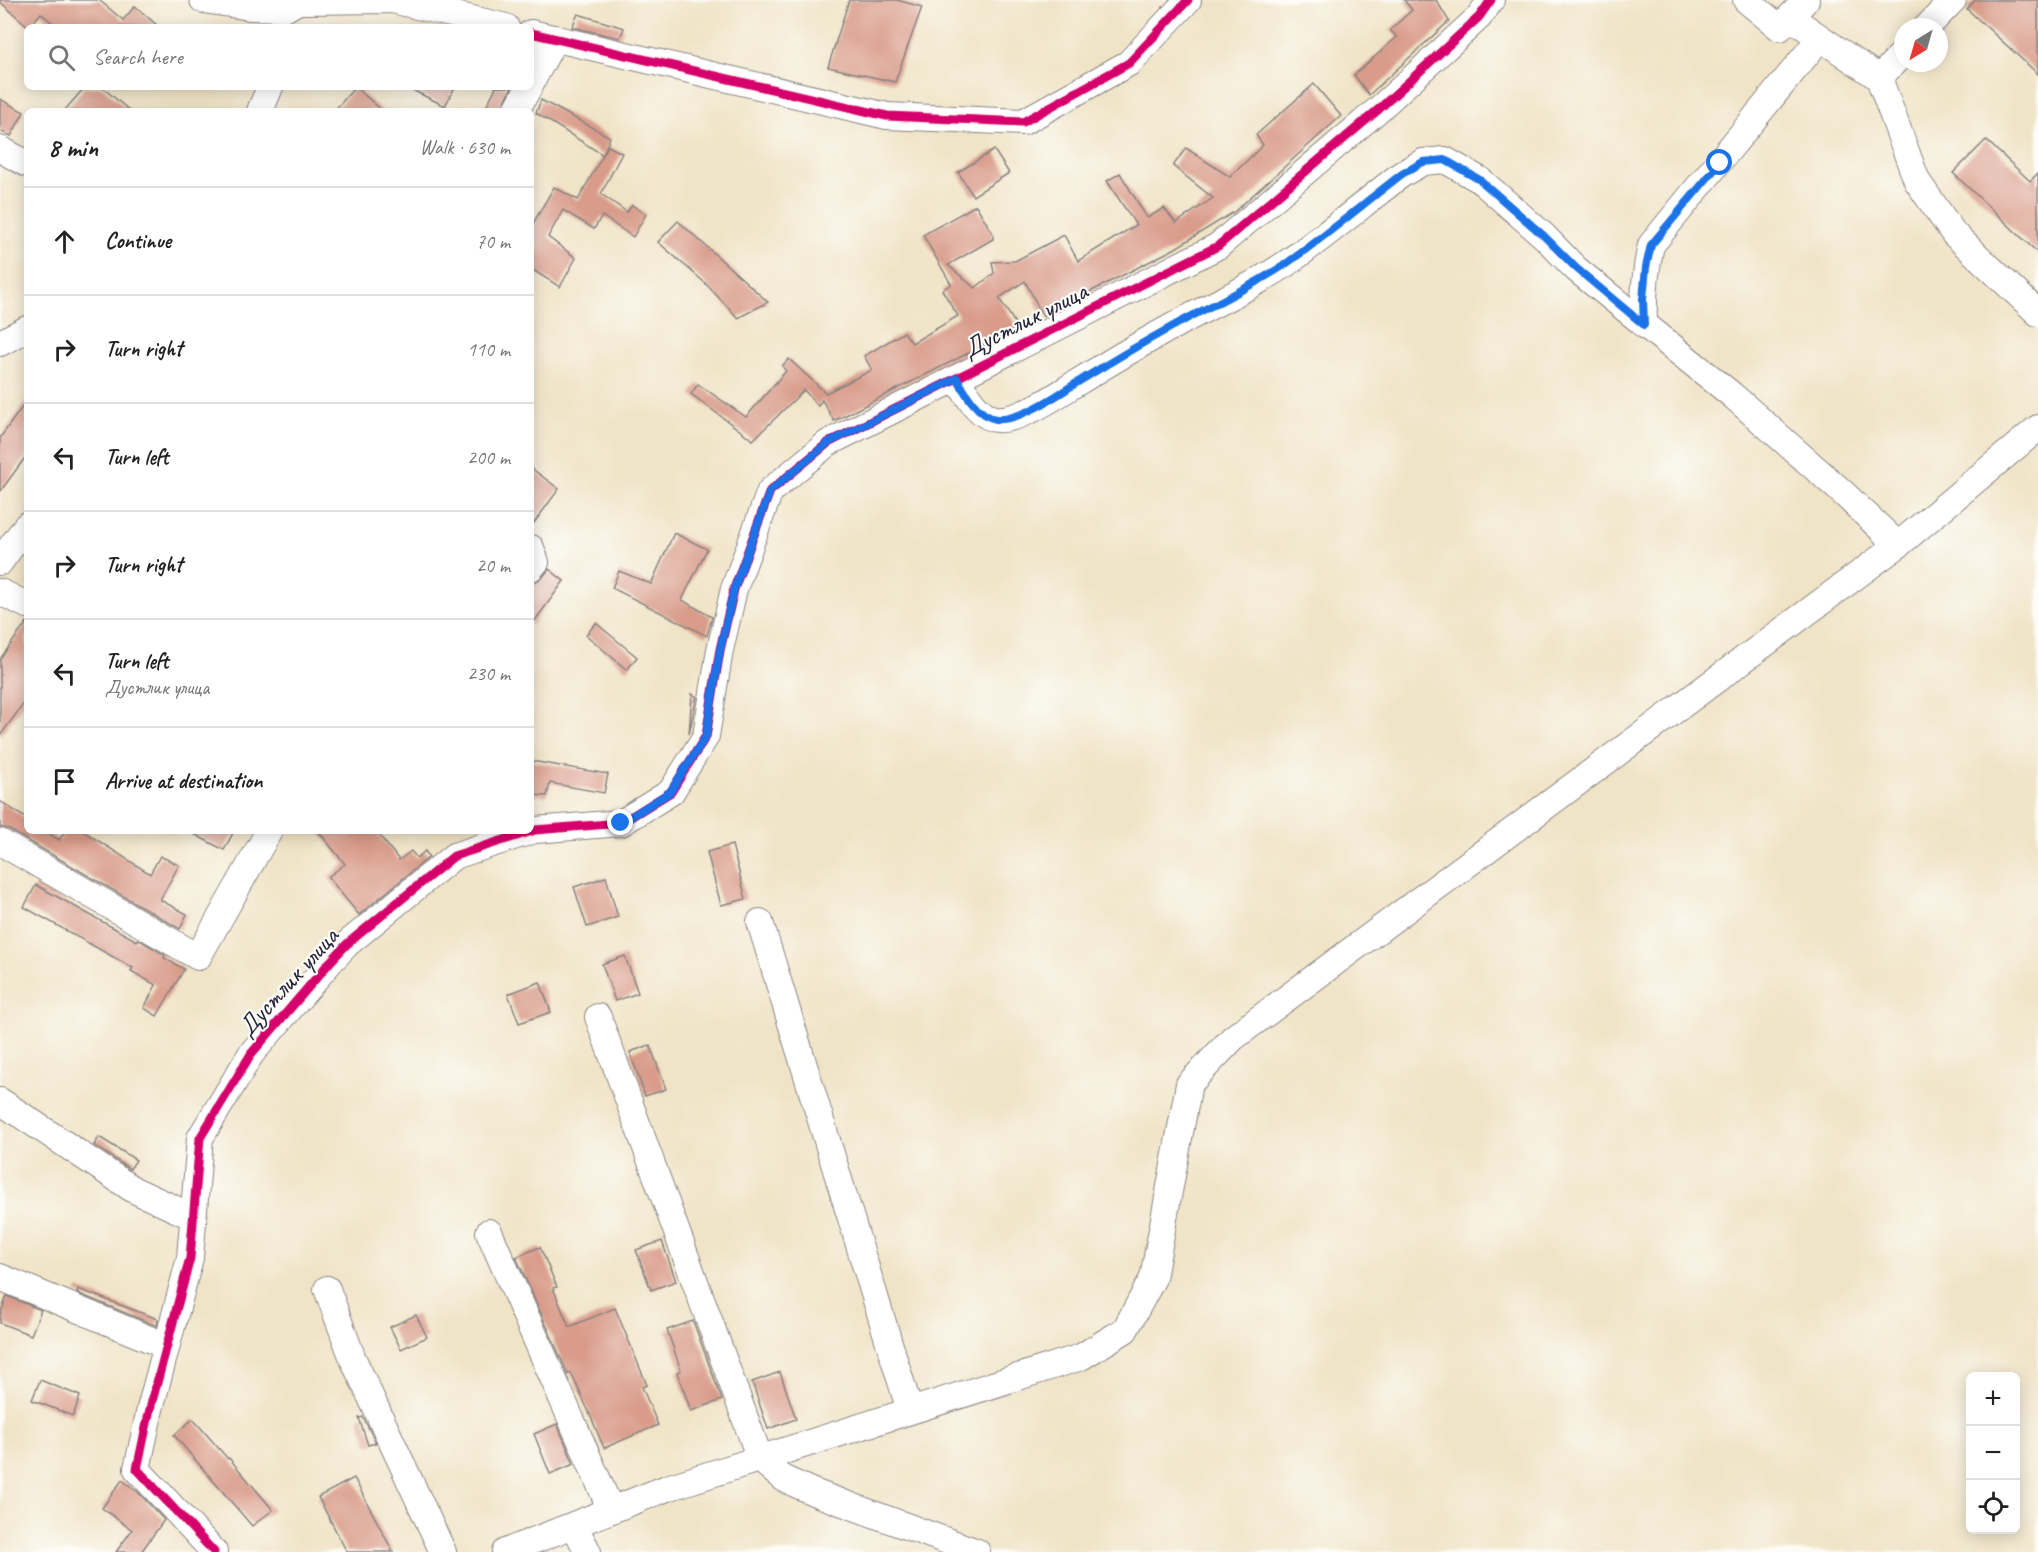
<!DOCTYPE html>
<meta charset="utf-8">
<style>
body{margin:0;font-family:Caveat,sans-serif;background:#f6f6f6;color:#222}
.controls{position:absolute;right:18px;bottom:18px;display:grid;overflow:hidden;border-radius:9px;box-shadow:0 3px 15px #0003}
.controls button{width:54px;height:54px;display:grid;place-items:center;padding:0;border:0;border-bottom:2px solid #e0e0e0;background:#fff;color:#222;font:30px sans-serif}
.compass{position:absolute;left:1894px;top:18px;width:54px;height:54px;border-radius:50%;background:#fff;box-shadow:0 3px 15px #0003;rotate:217deg}
.stop{position:absolute;width:18px;height:18px;margin:-14px;border:4px solid #1a73e8;border-radius:50%;background:#fff}
.stop.end{background:#1a73e8;border-color:#fff;box-shadow:0 2px 6px #0008}
.list{margin:0;padding:0;list-style:none}
h2{display:flex;justify-content:space-between;align-items:center;height:78px;margin:0;padding:0 24px;font-size:26px}
h2 small{font-size:20px;font-weight:400;color:#767676}
.list li{display:grid;grid-template-columns:39px 1fr auto;gap:18px;align-items:center;box-sizing:border-box;height:108px;padding:0 24px;border-top:2px solid #e0e0e0}
.list b{display:block;font-size:22px;white-space:nowrap}
.list p{margin:0;font-size:20px;white-space:nowrap;color:#767676}
.list em{font-size:20px;font-style:normal;color:#767676}
.icon{flex:none;width:33px;height:33px;fill:none;stroke:currentColor;stroke-width:2;stroke-linecap:round;stroke-linejoin:round}
.map{position:relative;flex:none;width:2038px;height:1552px;overflow:hidden}
.search{position:absolute;background:#fff;box-shadow:0 3px 15px #0003;left:24px;top:24px;width:510px;height:66px;display:flex;align-items:center;gap:15px;box-sizing:border-box;padding:0 21px;border-radius:9px;color:#767676;font-size:22px}
.panel{position:absolute;background:#fff;box-shadow:0 3px 15px #0003;left:24px;top:108px;width:510px;height:726px;border-radius:9px}
.map>svg:first-child{display:block}
.building{fill:#d99b8a}
.lines{fill:none;stroke-linecap:round;stroke-linejoin:round}
.minor-casing{stroke:#898381;stroke-width:28}
.minor{stroke:#fff;stroke-width:26}
.cycleway-casing{stroke:#fdfcf7;stroke-width:13}
.cycleway{stroke:#d6006c;stroke-width:9}
.route{stroke:#1a73e8;stroke-width:8}
.labels{text-anchor:middle;dominant-baseline:central;stroke-width:4.5;stroke-linejoin:round;paint-order:stroke}
.street-label{font-size:26px;fill:#22223b;stroke:#fdfcf7}
</style>
<div class="map">
<svg width="2038" height="1552" viewBox="0 0 2038 1552">
<rect width="100%" height="100%" fill="#fdfcf7"/>
<filter id="ink" filterUnits="userSpaceOnUse"><feTurbulence type="fractalNoise" baseFrequency=".0167" numOctaves="2"/><feDisplacementMap in="SourceGraphic" scale="12" xChannelSelector="R" yChannelSelector="G"/><feConvolveMatrix kernelMatrix="1 2 1 2 8 2 1 2 1" color-interpolation-filters="sRGB"/></filter>
<filter id="wash" filterUnits="userSpaceOnUse"><feTurbulence type="fractalNoise" baseFrequency=".008" numOctaves="4" result="noise"/><feDisplacementMap in="SourceGraphic" scale="24" xChannelSelector="R" yChannelSelector="G"/><feGaussianBlur stdDeviation="1.35" result="paint"/><feColorMatrix in="noise" values="0 0 0 0 0 0 0 0 0 0 0 0 0 0 0 0 0 1.4 0 .05"/><feComposite in="paint" operator="in"/></filter>
<g filter="url(#wash)">
<rect width="100%" height="100%" fill="#f0e4c7"/>
<g id="blocks">
<g class="building">
<polygon points="0,0 99,0 123,20 135,6 159,27 57,27 41,13 29,27 0,2"/>
<polygon points="849,0 897,0 922,7 895,82 828,67"/>
<polygon points="1404,0 1436,0 1449,21 1369,95 1354,75 1397,37 1390,30 1412,10"/>
<polygon points="1975,0 2038,0 2038,74 1967,9"/>
<polygon points="578,14 624,28 620,38 572,27"/>
<polygon points="1314,84 1341,116 1234,212 1174,249 1043,316 1025,281 999,298 1018,328 834,421 822,400 818,406 804,390 753,440 691,394 698,384 746,417 786,371 782,366 789,359 826,393 872,370 864,356 904,332 912,343 958,316 942,290 951,284 923,235 976,205 993,234 993,239 948,265 975,288 994,273 992,262 1015,261 1064,235 1078,261 1136,225 1107,181 1120,173 1147,218 1164,208 1176,223 1213,198 1173,166 1186,148 1230,177 1263,145 1256,135"/>
<polygon points="85,87 102,87 130,111 64,111"/>
<polygon points="355,87 383,111 334,111"/>
<polygon points="406,87 455,87 445,106"/>
<polygon points="496,87 512,87 501,111 484,111"/>
<polygon points="0,99 24,112 11,136 0,131"/>
<polygon points="541,100 610,137 603,155 536,113"/>
<polygon points="1986,140 2030,181 2038,173 2038,253 1953,173"/>
<polygon points="608,146 622,153 601,194 627,212 632,205 646,214 633,237 602,216 594,229 563,210 548,237 576,258 560,287 531,269 531,227 554,187 578,200"/>
<polygon points="994,150 1009,173 973,196 958,172"/>
<polygon points="678,221 768,302 738,318 705,283 658,242"/>
<polygon points="27,400 27,455 0,492 0,438"/>
<polygon points="531,468 559,489 531,527"/>
<polygon points="674,533 707,549 682,600 712,617 707,636 612,588 619,571 651,584"/>
<polygon points="549,569 564,581 531,626 531,583 542,578"/>
<polygon points="27,622 27,699 0,736 0,659"/>
<polygon points="596,623 637,657 627,670 586,635"/>
<polygon points="692,694 697,697 689,734"/>
<polygon points="531,761 608,774 604,793 550,783 547,796 531,795"/>
<polygon points="0,801 27,819 27,831 45,831 59,840 65,831 83,831 150,874 160,856 179,865 160,900 187,914 180,929 8,829 0,827"/>
<polygon points="188,831 234,831 224,850"/>
<polygon points="318,831 376,831 399,860 411,851 417,858 425,851 429,857 359,915 328,877 345,864"/>
<polygon points="732,845 746,899 721,905 707,852"/>
<polygon points="606,877 618,917 587,927 574,887"/>
<polygon points="36,885 137,941 138,939 165,955 164,958 184,969 157,1016 144,1008 156,985 131,971 133,968 24,907"/>
<polygon points="625,956 638,993 615,1001 602,964"/>
<polygon points="540,982 551,1012 519,1023 508,994"/>
<polygon points="650,1045 666,1089 645,1096 630,1052"/>
<polygon points="99,1137 136,1160 130,1169 94,1145"/>
<polygon points="662,1241 676,1281 651,1290 636,1250"/>
<polygon points="540,1247 557,1287 553,1288 569,1327 615,1308 647,1385 642,1387 658,1425 604,1448 588,1410 571,1373 568,1374 516,1257"/>
<polygon points="78,1289 158,1319 157,1326 77,1293"/>
<polygon points="7,1296 41,1310 31,1335 0,1323 0,1315"/>
<polygon points="416,1315 427,1337 401,1349 390,1327"/>
<polygon points="693,1321 722,1400 691,1411 677,1372 681,1370 667,1330"/>
<polygon points="780,1372 796,1419 768,1429 752,1382"/>
<polygon points="40,1380 80,1396 73,1416 32,1400"/>
<polygon points="363,1417 376,1443 368,1445 359,1418"/>
<polygon points="193,1419 228,1459 229,1458 273,1510 252,1526 174,1435"/>
<polygon points="557,1424 574,1464 550,1474 534,1434"/>
<polygon points="354,1478 393,1552 347,1552 318,1497"/>
<polygon points="122,1480 138,1492 164,1520 141,1552 116,1552 132,1530 102,1508"/>
</g>
</g>
</g>
<g filter="url(#ink)">
<use href="#blocks" fill-opacity="0" stroke="#898381" stroke-width="1.5"/>
<g class="lines">
<g class="minor-casing">
<g id="minor">
<polyline points="203,0 250,7"/>
<polyline points="251,0 250,7 286,8 300,0"/>
<polyline points="1746,0 1780,28 1806,0"/>
<polyline points="299,1 392,0 506,27"/>
<polyline points="1790,17 1879,78 1917,181 1954,234 2038,313"/>
<polyline points="1927,27 1953,0"/>
<polyline points="531,33 887,116 1023,122 1129,63 1188,0"/>
<polyline points="1879,78 1903,53"/>
<polyline points="531,83 555,38"/>
<polyline points="260,111 270,87"/>
<polyline points="516,111 529,87"/>
<polyline points="0,149 27,164"/>
<path d="M1644,325C1643,297 1645,272 1651,245L1820,38"/>
<polyline points="0,343 27,329"/>
<path d="M957,378C965,393 978,416 996,419C1017,422 1053,398 1070,387C1110,362 1150,338 1192,316C1224,299 1257,284 1287,263C1327,235 1364,203 1402,174L1423,162L1445,160L1480,180L1544,236L1576,269L1732,395L1841,491L1898,545"/>
<polyline points="531,548 536,562 531,568"/>
<polyline points="0,562 27,525"/>
<polyline points="0,592 27,605"/>
<polyline points="0,842 198,957 269,831"/>
<polyline points="760,922 910,1411"/>
<polyline points="598,1017 760,1459 782,1478 813,1492 977,1552"/>
<polyline points="0,1101 134,1190 193,1217"/>
<polyline points="489,1232 611,1510"/>
<polyline points="0,1277 166,1346"/>
<polyline points="327,1289 353,1359 443,1552"/>
<polyline points="574,1525 588,1552"/>
<polyline points="214,1552 137,1469 150,1409 190,1258 200,1138 251,1054 330,962 347,944 454,856 535,830 621,823 671,792 706,736 720,650 734,589 770,491 828,443 1218,246 1379,109 1479,17 1491,0"/>
<polyline points="505,1552 667,1488 1081,1357 1125,1330 1153,1278 1189,1084 1233,1038 1898,545 2038,428"/>
</g>
</g>
<use href="#minor" class="minor"/>
<g class="cycleway-casing">
<g id="cycleway">
<polyline points="531,33 887,116 1023,122 1129,63 1188,0"/>
<polyline points="214,1552 137,1469 150,1409 190,1258 200,1138 251,1054 330,962 347,944 454,856 535,830 621,823 671,792 706,736 720,650 734,589 770,491 828,443 1218,246 1379,109 1479,17 1491,0"/>
</g>
</g>
<use href="#cycleway" class="cycleway"/>
</g>
</g>
<g class="lines" filter="url(#ink)">
<path class="route" d="M621,823L670,792L706,736L720,650L734,589L770,491L828,443L957,378C965,393 978,416 996,419C1017,422 1053,398 1070,387C1110,362 1150,338 1192,316C1224,299 1257,284 1287,263C1327,235 1364,203 1402,174L1423,162L1445,160L1480,180L1544,236L1576,268L1644,325L1643,299L1646,267L1651,245L1720,163"/>
</g>
<g class="labels">
<g class="street-label">
<text transform="translate(1025 320) rotate(-27)">Дустлик улица</text>
<text transform="translate(288 982) rotate(-48)">Дустлик улица</text>
</g>
</g>
</svg>
<div class="controls">
<button>+</button>
<button>−</button>
<button><svg class="icon" aria-label="locate" viewBox="0 0 24 24"><circle cx="12" cy="12" r="6"/><path d="M12 2v4M12 18v4M2 12h4M18 12h4"/></svg></button>
</div>
<svg class="compass" viewBox="-18 -18 36 36"><path d="M0-13l5 13h-10z" fill="#e53935"/><path d="M0 13l5-13h-10z" fill="#767676"/></svg>
<div class="stop" style="left:1720px;top:163px"></div>
<div class="stop end" style="left:621px;top:823px"></div>
<div class="search"><svg class="icon" aria-label="search" viewBox="0 0 24 24"><circle cx="10" cy="10" r="6"/><path d="M15 15l6 6"/></svg>Search here</div>
<section class="panel">
<h2>8 min<small>Walk · 630 m</small></h2>
<ul class="list">
<li><svg class="icon" aria-label="ahead" viewBox="0 0 24 24"><path d="M12 20V5M6 11l6-6 6 6"/></svg><div><b>Continue</b></div><em>70 m</em></li>
<li><svg class="icon" aria-label="right" viewBox="0 0 24 24"><path d="M7 20v-9h11M14 6l5 5-5 5"/></svg><div><b>Turn right</b></div><em>110 m</em></li>
<li><svg class="icon" aria-label="left" viewBox="0 0 24 24"><path d="M17 20v-9H6M10 6l-5 5 5 5"/></svg><div><b>Turn left</b></div><em>200 m</em></li>
<li><svg class="icon" aria-label="right" viewBox="0 0 24 24"><path d="M7 20v-9h11M14 6l5 5-5 5"/></svg><div><b>Turn right</b></div><em>20 m</em></li>
<li><svg class="icon" aria-label="left" viewBox="0 0 24 24"><path d="M17 20v-9H6M10 6l-5 5 5 5"/></svg><div><b>Turn left</b><p>Дустлик улица</p></div><em>230 m</em></li>
<li><svg class="icon" aria-label="arrive" viewBox="0 0 24 24"><path d="M6 21V4h12l-3 4 3 4H6"/></svg><div><b>Arrive at destination</b></div></li>
</ul>
</section>
</div>
